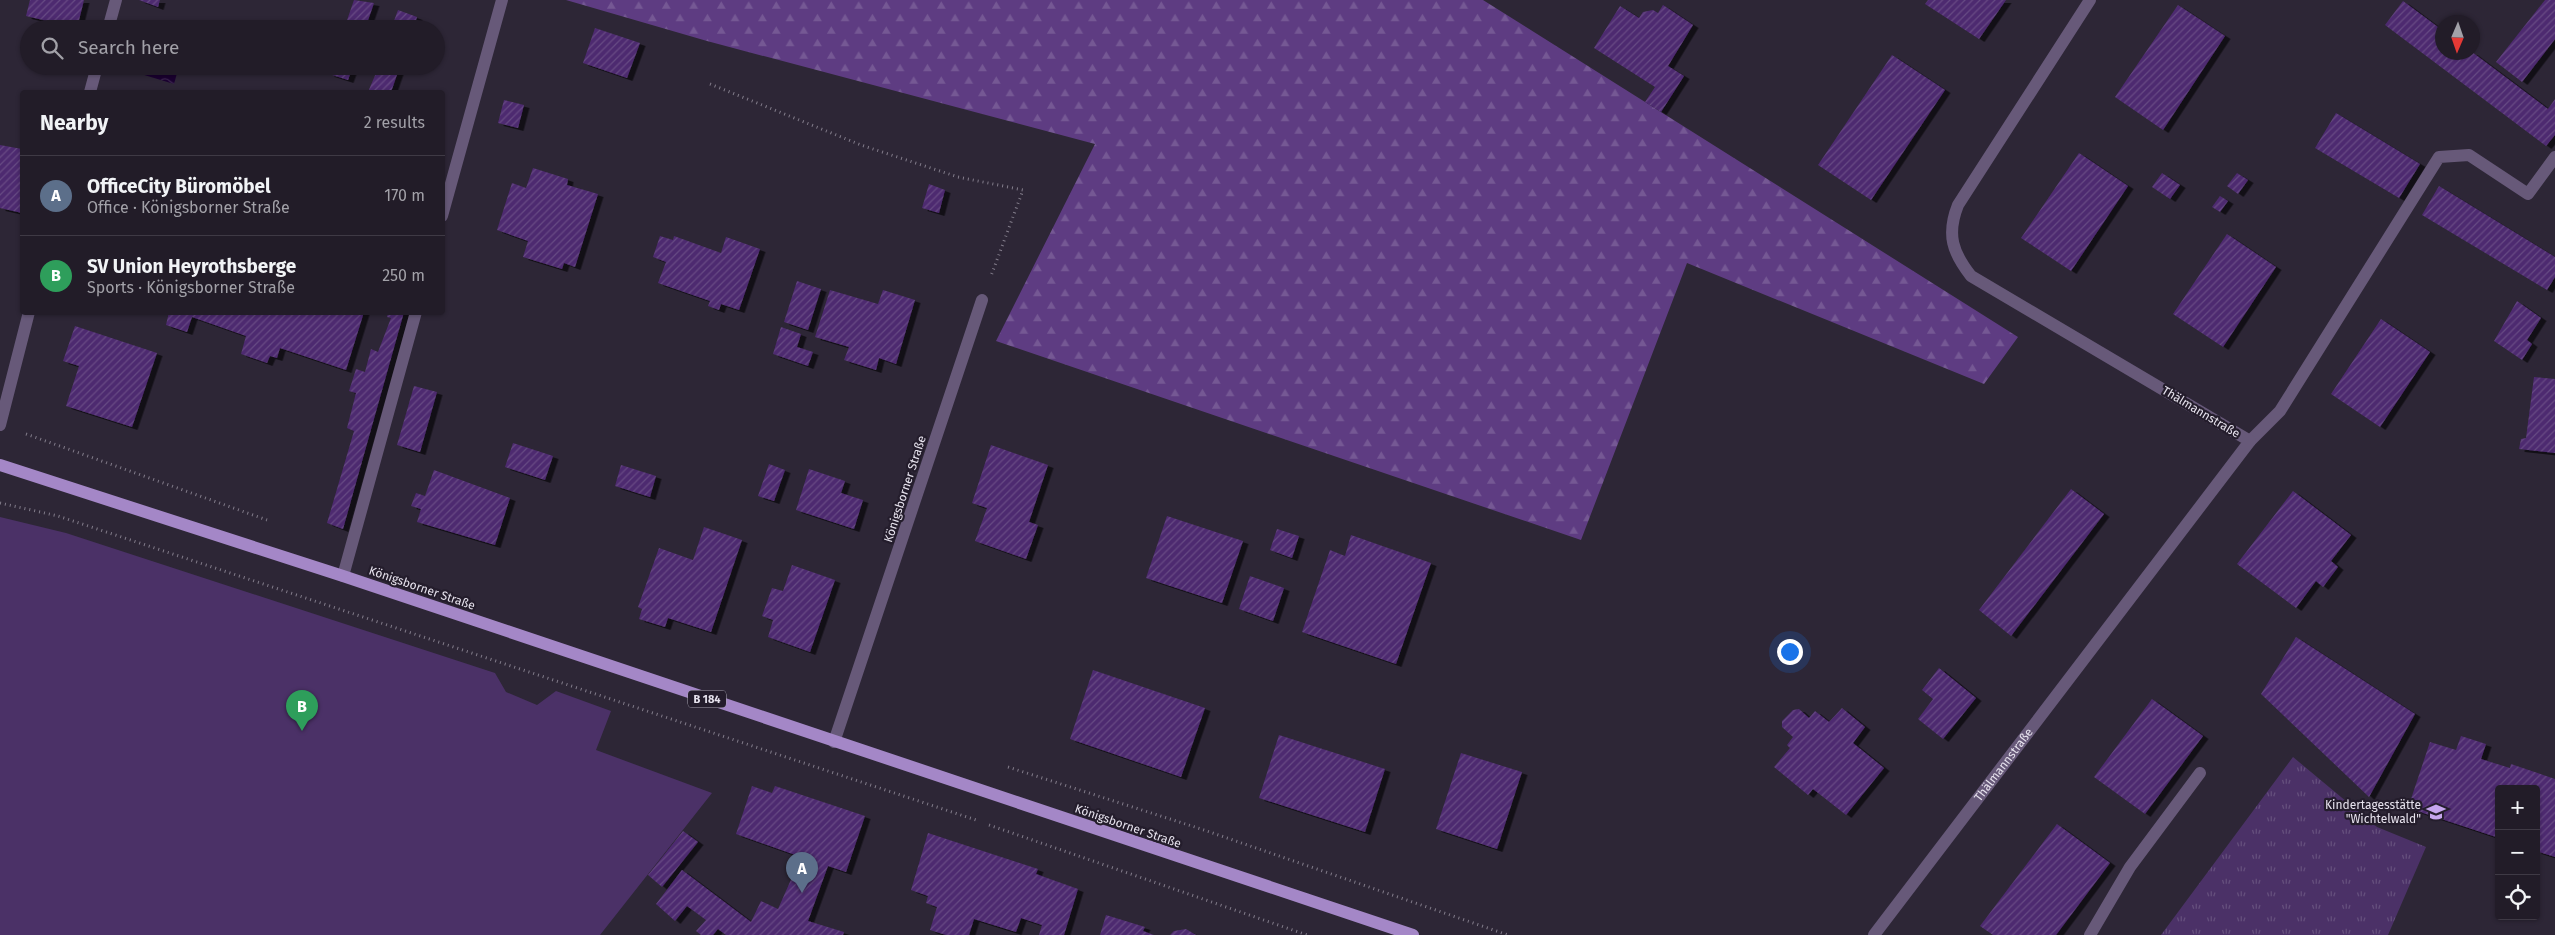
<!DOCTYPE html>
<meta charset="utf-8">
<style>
body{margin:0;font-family:"Fira Sans",sans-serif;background:#2a2530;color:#f1f3f6}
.controls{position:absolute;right:15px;bottom:15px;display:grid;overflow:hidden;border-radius:5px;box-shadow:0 1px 4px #0004}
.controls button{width:45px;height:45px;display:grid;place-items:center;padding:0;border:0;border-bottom:1px solid #3f3a45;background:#221c28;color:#f1f3f6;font:25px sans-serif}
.compass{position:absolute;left:2435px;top:15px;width:45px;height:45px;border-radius:50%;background:#221c28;box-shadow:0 1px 4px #0004;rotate:182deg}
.you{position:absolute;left:1789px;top:651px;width:18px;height:18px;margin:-12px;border:4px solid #fff;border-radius:50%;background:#1a73e8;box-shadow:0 0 0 8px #1a73e833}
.badge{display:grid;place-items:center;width:32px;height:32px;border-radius:50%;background:#c7a6ef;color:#fff;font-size:16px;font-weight:700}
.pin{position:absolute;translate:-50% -41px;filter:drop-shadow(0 1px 2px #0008)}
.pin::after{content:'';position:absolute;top:26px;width:18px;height:15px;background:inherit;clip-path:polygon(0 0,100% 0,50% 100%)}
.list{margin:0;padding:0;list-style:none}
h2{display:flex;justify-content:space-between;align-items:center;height:65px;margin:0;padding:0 20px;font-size:21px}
h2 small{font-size:16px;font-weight:400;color:#a2a1a8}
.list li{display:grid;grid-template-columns:32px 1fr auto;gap:15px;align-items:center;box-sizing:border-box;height:80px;padding:0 20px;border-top:1px solid #3f3a45}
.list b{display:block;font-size:19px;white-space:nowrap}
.list p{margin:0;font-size:16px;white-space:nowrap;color:#a2a1a8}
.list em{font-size:16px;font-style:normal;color:#a2a1a8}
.icon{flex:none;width:28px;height:28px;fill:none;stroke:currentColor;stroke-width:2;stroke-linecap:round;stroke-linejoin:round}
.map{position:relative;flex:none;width:2555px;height:935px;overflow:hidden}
.search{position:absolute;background:#221c28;box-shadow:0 1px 4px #0004;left:20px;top:20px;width:425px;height:55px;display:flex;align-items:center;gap:12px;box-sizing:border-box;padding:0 18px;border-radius:28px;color:#a2a1a8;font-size:19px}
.panel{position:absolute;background:#221c28;box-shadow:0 1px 4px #0004;left:20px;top:90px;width:425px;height:225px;border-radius:5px}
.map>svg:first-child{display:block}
.grass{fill:url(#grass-tufts)}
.forest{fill:url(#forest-firs)}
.pitch{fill:#4b3167}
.water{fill:url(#water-waves)}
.building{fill:url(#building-hatch);filter:url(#shadow)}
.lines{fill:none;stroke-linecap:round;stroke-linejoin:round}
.path{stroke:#837d8b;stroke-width:3;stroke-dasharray:1 4;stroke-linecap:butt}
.lane{stroke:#675979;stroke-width:12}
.street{stroke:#675979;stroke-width:12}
.primary{stroke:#a487c7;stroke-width:12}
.labels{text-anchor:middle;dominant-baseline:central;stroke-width:4.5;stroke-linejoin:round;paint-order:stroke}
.shield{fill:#241d2c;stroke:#aca8b4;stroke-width:1}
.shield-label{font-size:11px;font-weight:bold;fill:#e7e3ee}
.street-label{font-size:12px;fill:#e7e3ee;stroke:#241d2c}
.poi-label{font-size:12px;fill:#e7e3ee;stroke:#241d2c;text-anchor:end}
</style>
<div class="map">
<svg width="2555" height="935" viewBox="0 0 2555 935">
<defs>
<pattern id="grass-tufts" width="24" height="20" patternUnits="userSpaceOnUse" patternTransform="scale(1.25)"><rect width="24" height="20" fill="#4b3167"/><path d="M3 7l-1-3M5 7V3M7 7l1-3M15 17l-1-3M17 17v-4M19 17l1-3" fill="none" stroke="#654f7d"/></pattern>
<pattern id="forest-firs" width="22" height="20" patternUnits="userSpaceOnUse" patternTransform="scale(1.25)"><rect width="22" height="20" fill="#5e3c82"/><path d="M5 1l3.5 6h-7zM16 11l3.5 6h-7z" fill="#755894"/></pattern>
<pattern id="water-waves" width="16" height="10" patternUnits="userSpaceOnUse" patternTransform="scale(1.25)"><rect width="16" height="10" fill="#1a0030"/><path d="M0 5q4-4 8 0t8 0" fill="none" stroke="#3b254e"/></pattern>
<pattern id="building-hatch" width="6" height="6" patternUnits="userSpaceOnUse" patternTransform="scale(1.25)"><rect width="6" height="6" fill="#4d2a6f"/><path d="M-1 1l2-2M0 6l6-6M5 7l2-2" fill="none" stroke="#674984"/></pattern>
<filter id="shadow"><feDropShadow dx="5.5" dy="3" stdDeviation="0" flood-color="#0009"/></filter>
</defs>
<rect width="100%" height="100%" fill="#2d2636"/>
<polygon class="grass" points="2293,757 2377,827 2426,847 2388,935 2161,935"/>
<polygon class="forest" points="566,0 1483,0 2018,337 1984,384 1687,263 1581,540 996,341 1095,144 707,41"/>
<polygon class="pitch" points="0,517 66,533 495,673 506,692 537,705 556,691 611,711 596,750 712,793 600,935 0,935"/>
<polygon class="water" points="143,66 179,66 174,84 141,74"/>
<g class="building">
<polygon points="30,0 84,0 77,28 26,16"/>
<polygon points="139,0 160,0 158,7"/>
<polygon points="354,0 374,3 365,29 344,29"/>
<polygon points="1928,0 2006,0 1979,39 1925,4"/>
<polygon points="2545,0 2555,0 2555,39 2522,82 2496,62"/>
<polygon points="2403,1 2442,30 2442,52 2472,52 2548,109 2555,99 2555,135 2546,146 2385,25"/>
<polygon points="1663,5 1693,25 1668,66 1684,76 1661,112 1645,102 1655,87 1594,48 1620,6 1639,18 1643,12 1653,10 1658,13"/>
<polygon points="2178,5 2225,36 2163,130 2115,97"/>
<polygon points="398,10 417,17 413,29 391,29"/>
<polygon points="595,28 640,43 627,78 583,63"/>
<polygon points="1892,55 1945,90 1871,200 1818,165"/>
<polygon points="332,66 353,66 348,80 329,74"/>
<polygon points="379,66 400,66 391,92 368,92"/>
<polygon points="504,100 524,105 518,128 498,123"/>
<polygon points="2336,113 2420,164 2399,198 2315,148"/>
<polygon points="0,145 22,149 22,213 0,208"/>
<polygon points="2079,153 2128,186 2071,271 2021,238"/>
<polygon points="533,168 568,179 567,185 598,194 575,267 564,263 562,269 523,257 528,241 497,230 512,183 526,188"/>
<polygon points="2162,173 2180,185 2170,199 2152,187"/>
<polygon points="2237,173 2248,180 2238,194 2227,186"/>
<polygon points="929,184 945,190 939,213 922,208"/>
<polygon points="2439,186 2555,257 2555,277 2547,290 2422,215"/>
<polygon points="2220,196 2228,201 2220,212 2212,207"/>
<polygon points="2227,234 2276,267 2223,347 2173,314"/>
<polygon points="660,236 673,240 674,236 721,253 726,237 760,249 739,310 721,304 719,310 708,306 710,301 658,283 666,262 653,257"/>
<polygon points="797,281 821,289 808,330 784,322"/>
<polygon points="830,290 878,304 883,290 915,300 896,364 879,358 876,370 844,360 849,347 815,337"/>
<polygon points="2517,301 2541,318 2527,340 2532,344 2522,360 2494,341"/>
<polygon points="169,312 364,312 346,370 280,348 277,358 270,356 267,363 241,354 246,336 192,317 187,332 166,325"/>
<polygon points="388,312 404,312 343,529 327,523 354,431 347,428 356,393 349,391 356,369 365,372 371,349 378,352 391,318 387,317"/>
<polygon points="2381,319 2430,352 2380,427 2331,394"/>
<polygon points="75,326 157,353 132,427 66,406 79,366 63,361"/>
<polygon points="781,327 801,334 797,347 813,352 808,366 773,354"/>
<polygon points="2534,377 2555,379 2555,453 2519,449 2521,439 2526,438"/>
<polygon points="414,386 437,392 420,452 397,445"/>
<polygon points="513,443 553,456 545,480 505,467"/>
<polygon points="991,445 1048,465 1029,522 1038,525 1026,559 975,541 987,508 972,503"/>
<polygon points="769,464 785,470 774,501 758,496"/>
<polygon points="621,465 656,476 650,497 615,486"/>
<polygon points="809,469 845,481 841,493 863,500 854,529 796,510"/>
<polygon points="434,470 510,498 495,545 417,522 421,509 411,506 416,493 425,496"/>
<polygon points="2071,489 2104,514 2011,636 1979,610"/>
<polygon points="2293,491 2351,535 2331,561 2338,567 2323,587 2316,581 2296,608 2237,564"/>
<polygon points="1167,516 1243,541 1222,603 1146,578"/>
<polygon points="704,527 742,540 711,632 668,618 665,627 639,619 642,609 638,607 659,548 693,560"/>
<polygon points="1277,529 1299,536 1292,558 1270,550"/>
<polygon points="1351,535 1431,563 1396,664 1302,632 1330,550 1345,556"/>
<polygon points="792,565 835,580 810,652 768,637 773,620 762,616 772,588 783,591"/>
<polygon points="1250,576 1284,588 1273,621 1239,609"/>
<polygon points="2296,637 2415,714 2369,797 2261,694"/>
<polygon points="1939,668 1976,698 1943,739 1918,719 1933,699 1922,690"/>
<polygon points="1093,670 1205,708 1181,777 1070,739"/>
<polygon points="2152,699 2203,736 2145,814 2094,777"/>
<polygon points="1842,708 1865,727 1853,743 1884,768 1846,815 1813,789 1808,795 1774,767 1790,748 1787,745 1793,737 1782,727 1782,721 1793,710 1799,709 1809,718 1815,711 1829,722"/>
<polygon points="1279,735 1385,769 1365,832 1259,798"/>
<polygon points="2461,736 2486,744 2481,759 2510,768 2511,764 2555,779 2555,857 2536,851 2536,789 2499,789 2499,838 2408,808 2430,742 2456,750"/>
<polygon points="1461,753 1522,772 1497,849 1436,829"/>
<polygon points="752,786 772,793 775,786 865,816 846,872 828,866 808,921 844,932 843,935 726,935 718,929 713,935 701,935 696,931 706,920 687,906 675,921 656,904 682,870 751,922 761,901 778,909 801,857 736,834"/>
<polygon points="2057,824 2110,863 2056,935 1993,935 1980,926"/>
<polygon points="683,831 698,842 662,887 648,875"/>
<polygon points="928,833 1038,869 1036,874 1078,889 1064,935 1039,935 1042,925 1021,918 1016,932 974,919 969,935 946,935 930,930 937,907 926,903 928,896 911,890"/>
<polygon points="1106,915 1145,927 1143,931 1154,935 1100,935"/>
<polygon points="1186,929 1196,935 1170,935 1174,931"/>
</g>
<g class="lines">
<g class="path">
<polyline points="710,84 861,145 958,177 1023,190 991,276"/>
<polyline points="26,434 267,520"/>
<polyline points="0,503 58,516 979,821"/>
<polyline points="1008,767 1201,829 1508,935"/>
<polyline points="989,825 1307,935"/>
</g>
<g class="lane">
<polyline points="108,29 116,0"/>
<polyline points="90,92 97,66"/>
<polyline points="442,216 502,0"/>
<polyline points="0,425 29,312"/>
<polyline points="2250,441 2280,411 2439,157 2469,155 2528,194 2555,157"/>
<polyline points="343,576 416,312"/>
<polyline points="834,742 982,300"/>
<polyline points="2090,935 2130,867 2200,773"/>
</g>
<path class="street" id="s1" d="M1874,935L2250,441L1971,276C1953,253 1946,235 1958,205L2090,0"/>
<polyline class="primary" points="0,465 343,576 1413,935"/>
</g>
<defs>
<g id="school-bare" transform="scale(1.5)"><path d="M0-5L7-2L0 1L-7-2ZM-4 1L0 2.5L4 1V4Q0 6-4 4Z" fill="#c7a6ef" stroke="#241d2c" stroke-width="2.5" paint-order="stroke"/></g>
</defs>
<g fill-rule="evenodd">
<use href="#school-bare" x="2436" y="812"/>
</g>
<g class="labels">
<rect class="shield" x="688" y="690.5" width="38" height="17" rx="4"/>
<g class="shield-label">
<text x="707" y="699">B 184</text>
</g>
<g class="street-label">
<text transform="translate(2201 412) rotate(31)">Thälmannstraße</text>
<text transform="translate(905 489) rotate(-72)">Königsborner Straße</text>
<text transform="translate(422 588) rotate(19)">Königsborner Straße</text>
<text stroke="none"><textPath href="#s1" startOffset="214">Thälmannstraße</textPath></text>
<text transform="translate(1128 826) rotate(19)">Königsborner Straße</text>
</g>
<g class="poi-label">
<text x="2421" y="805">Kindertagesstätte<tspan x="2421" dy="14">"Wichtelwald"</tspan></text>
</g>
</g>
</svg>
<div class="controls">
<button>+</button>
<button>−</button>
<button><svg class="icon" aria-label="locate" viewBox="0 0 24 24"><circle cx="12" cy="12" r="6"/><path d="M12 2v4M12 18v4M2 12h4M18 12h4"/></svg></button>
</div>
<svg class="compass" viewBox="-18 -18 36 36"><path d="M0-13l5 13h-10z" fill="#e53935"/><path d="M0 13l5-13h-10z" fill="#a2a1a8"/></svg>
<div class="you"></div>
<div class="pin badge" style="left:802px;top:893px;background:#5c6f8a">A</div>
<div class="pin badge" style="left:302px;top:731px;background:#2e9e5b">B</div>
<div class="search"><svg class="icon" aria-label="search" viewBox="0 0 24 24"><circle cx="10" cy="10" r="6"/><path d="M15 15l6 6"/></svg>Search here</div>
<section class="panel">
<h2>Nearby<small>2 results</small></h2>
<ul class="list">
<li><span class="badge" style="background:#5c6f8a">A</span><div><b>OfficeCity Büromöbel</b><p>Office · Königsborner Straße</p></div><em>170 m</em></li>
<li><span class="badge" style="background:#2e9e5b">B</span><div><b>SV Union Heyrothsberge</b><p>Sports · Königsborner Straße</p></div><em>250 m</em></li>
</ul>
</section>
</div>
